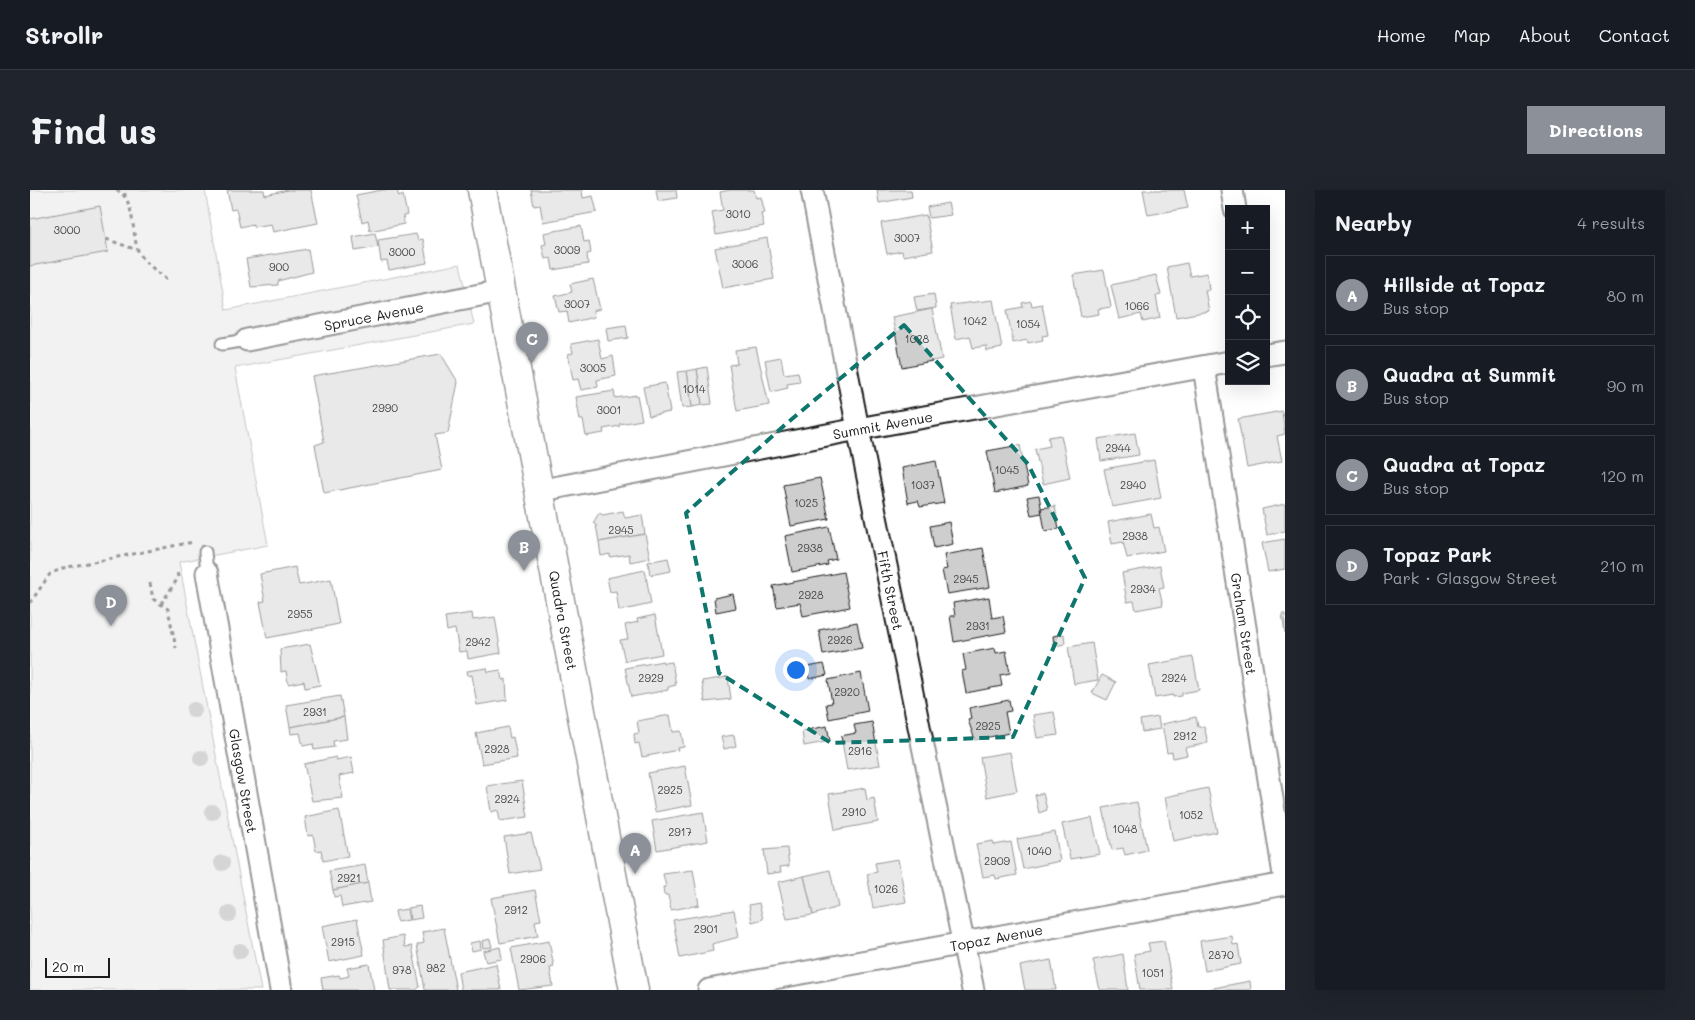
<!DOCTYPE html>
<meta charset="utf-8">
<style>
body{margin:0;font-family:Mali,sans-serif;background:#20242c;color:#f1f3f6}
.controls{position:absolute;right:15px;top:15px;display:grid;overflow:hidden;border-radius:0px;box-shadow:0 5px 20px #0002}
.controls button{width:45px;height:45px;display:grid;place-items:center;padding:0;border:0;border-bottom:1px solid #363941;background:#171b24;color:#f1f3f6;font:25px sans-serif}
.scale{position:absolute;left:15px;bottom:12px;width:65px;box-sizing:border-box;padding-left:5px;border:2px solid #1c1c1c;border-top:0;font-size:14px;line-height:18px;white-space:nowrap;color:#1c1c1c;-webkit-text-stroke:4px #fff;paint-order:stroke}
.you{position:absolute;left:765px;top:479px;width:18px;height:18px;margin:-12px;border:4px solid #fff;border-radius:50%;background:#1a73e8;box-shadow:0 0 0 8px #1a73e833}
.badge{display:grid;place-items:center;width:32px;height:32px;border-radius:50%;background:#8c9099;color:#fff;font-size:16px;font-weight:700}
.pin{position:absolute;translate:-50% -41px;filter:drop-shadow(0 1px 2px #0008)}
.pin::after{content:'';position:absolute;top:26px;width:18px;height:15px;background:inherit;clip-path:polygon(0 0,100% 0,50% 100%)}
.list{margin:0;padding:0;list-style:none}
h2{display:flex;justify-content:space-between;align-items:center;height:65px;margin:0;padding:0 20px;font-size:21px}
h2 small{font-size:16px;font-weight:400;color:#9ea1a6}
.list li{display:grid;grid-template-columns:32px 1fr auto;gap:15px;align-items:center;box-sizing:border-box;height:80px;margin:0 10px 10px;padding:0 10px;border:1px solid #363941;border-radius:0px}
.list b{display:block;font-size:19px;white-space:nowrap}
.list p{margin:0;font-size:16px;white-space:nowrap;color:#9ea1a6}
.list em{font-size:16px;font-style:normal;color:#9ea1a6}
.icon{flex:none;width:28px;height:28px;fill:none;stroke:currentColor;stroke-width:2;stroke-linecap:round;stroke-linejoin:round}
.map{position:relative;flex:none;width:1255px;height:800px;overflow:hidden;border-radius:0px}
header{display:flex;align-items:center;gap:30px;box-sizing:border-box;height:70px;padding:0 25px;background:#171b24;border-bottom:1px solid #363941}
header strong{font-size:24px}
nav{display:flex;gap:28px;margin-inline-start:auto;font-size:18px}
.intro{display:flex;align-items:center;justify-content:space-between;box-sizing:border-box;height:120px;padding:0 30px}
h1{margin:0;font-size:35px}
.button{padding:12px 22px;border-radius:0px;background:#8c9099;color:#fff;font-size:18px;font-weight:700}
main{display:flex;gap:30px;padding:0 30px}
aside{flex:1;background:#171b24;border-radius:0px;box-shadow:0 5px 20px #0002}
.map>svg:first-child{display:block}
.green{fill:#e2e2e2;stroke:#7f7f7f}
.building{fill:#cecece;stroke:#1c1c1c}
.lines{fill:none;stroke-linecap:round;stroke-linejoin:round}
.service-casing{stroke:#1c1c1c;stroke-width:15}
.minor-casing{stroke:#1c1c1c;stroke-width:25}
.secondary-casing{stroke:#1c1c1c;stroke-width:31}
.path{stroke:#1c1c1c;stroke-width:3;stroke-dasharray:4 4;stroke-linecap:butt}
.service{stroke:#fff;stroke-width:11}
.minor{stroke:#fff;stroke-width:21}
.secondary{stroke:#fff;stroke-width:28}
.tree{fill:#a3a3a3}
.marked{fill:none;stroke:#0f766e;stroke-width:4;stroke-dasharray:10 6;stroke-linejoin:round}
.labels{text-anchor:middle;dominant-baseline:central;stroke-width:4.5;stroke-linejoin:round;paint-order:stroke}
.number-label{font-size:11px;fill:#484848}
.street-label{font-size:14px;fill:#1c1c1c;stroke:#fff}
</style>
<header>
<strong>Strollr</strong>
<nav><a>Home</a><a>Map</a><a>About</a><a>Contact</a></nav>
</header>
<div class="intro"><h1>Find us</h1><a class="button">Directions</a></div>
<main>
<div class="map">
<svg width="1255" height="800" viewBox="0 0 1255 800">
<rect width="100%" height="100%" fill="#fff"/>
<filter id="ink" filterUnits="userSpaceOnUse"><feTurbulence type="fractalNoise" baseFrequency=".02" numOctaves="2"/><feDisplacementMap in="SourceGraphic" scale="10" xChannelSelector="R" yChannelSelector="G"/><feConvolveMatrix kernelMatrix="1 2 1 2 8 2 1 2 1" color-interpolation-filters="sRGB"/></filter>
<g filter="url(#ink)">
<polygon class="green" points="0,0 175,0 196,120 430,74 444,134 205,178 238,355 149,372 231,800 0,800"/>
<g class="building">
<polygon points="197,0 234,0 235,5 258,0 281,0 288,33 243,42 241,34 223,37 223,34 210,37 206,19 201,20"/>
<polygon points="352,0 367,0 369,7 373,5 377,25 373,26 374,34 340,41 338,30 332,32 326,5"/>
<polygon points="501,0 552,0 553,8 563,6 567,22 513,32 510,15 504,16"/>
<polygon points="626,0 646,0 647,8 628,11"/>
<polygon points="700,0 724,0 726,8 731,7 735,23 731,24 734,36 686,45 682,22 693,20 690,2"/>
<polygon points="847,0 881,0 882,7 849,13"/>
<polygon points="1113,0 1154,0 1158,18 1118,25"/>
<polygon points="918,13 921,25 899,28 897,17"/>
<polygon points="70,16 78,62 0,76 0,29"/>
<polygon points="896,25 903,61 873,66 872,61 857,64 851,33"/>
<polygon points="551,36 554,52 559,51 561,63 557,64 558,74 523,80 521,68 515,69 512,55 516,54 514,43"/>
<polygon points="345,43 348,57 325,61 323,47"/>
<polygon points="386,44 388,50 393,49 397,73 359,80 357,71 351,72 348,50"/>
<polygon points="737,48 744,89 693,98 685,58"/>
<polygon points="278,59 282,82 248,91 248,95 221,97 216,69"/>
<polygon points="1157,73 1160,86 1177,83 1179,100 1175,100 1179,121 1146,127 1137,77"/>
<polygon points="1074,80 1081,117 1068,119 1069,124 1051,127 1043,85"/>
<polygon points="1126,85 1131,105 1126,106 1130,128 1113,132 1111,124 1089,129 1081,95"/>
<polygon points="563,89 570,119 563,121 564,127 539,133 537,121 529,122 525,106 542,102 540,94"/>
<polygon points="904,104 906,118 887,121 884,107"/>
<polygon points="963,110 972,158 957,161 956,156 943,158 940,146 926,149 920,115"/>
<polygon points="1001,111 1002,116 1012,114 1018,145 1012,146 1013,150 998,153 997,150 983,153 977,120 993,117 992,113"/>
<polygon points="902,119 912,169 872,177 862,127"/>
<polygon points="596,135 598,148 578,151 576,138"/>
<polygon points="568,149 572,169 583,166 586,186 567,190 568,197 551,200 548,189 543,190 538,164 543,163 541,154"/>
<polygon points="726,157 739,215 707,221 699,175 707,174 705,160"/>
<polygon points="411,164 428,192 418,243 405,245 412,280 294,303 285,255 294,252 282,186"/>
<polygon points="751,167 754,184 768,182 770,192 757,194 758,198 741,202 735,170"/>
<polygon points="677,177 682,214 672,215 667,179"/>
<polygon points="667,179 672,215 662,217 657,181"/>
<polygon points="657,181 662,217 652,218 647,182"/>
<polygon points="635,193 640,222 619,226 613,197"/>
<polygon points="584,201 585,208 607,205 612,230 589,234 590,236 573,239 574,243 556,246 553,230 550,230 546,207"/>
<polygon points="1252,221 1255,244 1247,246 1252,271 1217,278 1208,229"/>
<polygon points="1105,243 1109,265 1071,271 1068,249"/>
<polygon points="1031,245 1040,288 1013,294 1005,259 1020,256 1018,247"/>
<polygon points="990,255 998,296 965,303 957,261"/>
<polygon points="1124,270 1131,308 1082,317 1074,279"/>
<polygon points="906,271 914,313 890,317 888,311 878,313 872,278"/>
<polygon points="790,288 799,329 761,336 753,295"/>
<polygon points="1009,305 1012,323 1001,325 997,307"/>
<polygon points="1255,314 1255,341 1237,345 1232,319"/>
<polygon points="1025,316 1029,339 1015,341 1011,318"/>
<polygon points="593,321 595,328 612,325 615,344 569,352 566,335 563,333 569,323 573,325"/>
<polygon points="1121,324 1124,338 1129,337 1134,361 1097,368 1093,352 1082,354 1078,332"/>
<polygon points="919,332 923,354 904,358 900,336"/>
<polygon points="799,337 806,369 797,371 798,375 762,382 755,346"/>
<polygon points="615,344 620,368 600,372 599,364 580,367 580,364 571,366 569,352"/>
<polygon points="1255,349 1255,379 1238,382 1232,353"/>
<polygon points="953,358 960,397 917,404 912,380 917,379 914,365"/>
<polygon points="638,368 641,381 620,385 618,372"/>
<polygon points="1130,376 1134,397 1129,398 1133,415 1106,420 1104,411 1097,412 1092,383"/>
<polygon points="265,377 269,395 301,389 309,434 237,448 230,412 235,411 230,384"/>
<polygon points="615,380 621,414 589,421 586,401 580,402 577,388"/>
<polygon points="813,382 820,417 773,426 770,413 747,417 743,396"/>
<polygon points="703,404 706,418 686,422 684,408"/>
<polygon points="959,407 962,428 973,426 976,442 924,452 920,426 925,426 923,413"/>
<polygon points="442,423 443,430 465,427 471,463 438,469 437,461 429,462 425,439 417,441 415,427"/>
<polygon points="1252,424 1255,424 1255,443"/>
<polygon points="625,425 632,464 595,471 590,450 598,449 595,435 608,432 607,429"/>
<polygon points="827,432 832,458 793,465 789,440"/>
<polygon points="1034,444 1035,454 1024,456 1023,446"/>
<polygon points="1062,453 1068,490 1044,494 1038,457"/>
<polygon points="280,454 290,495 275,498 274,491 258,494 256,481 251,482 250,459"/>
<polygon points="965,458 966,463 976,461 980,483 970,485 972,496 936,503 932,481 936,480 933,464"/>
<polygon points="1163,467 1169,500 1152,503 1152,506 1143,507 1143,505 1125,508 1119,475"/>
<polygon points="633,471 633,473 642,472 646,495 638,497 638,500 601,507 595,478"/>
<polygon points="794,474 797,485 779,489 777,477"/>
<polygon points="457,478 458,482 471,480 473,490 476,489 477,510 447,515 442,485 438,486 437,481"/>
<polygon points="831,483 838,521 799,529 796,514 802,513 798,490"/>
<polygon points="1072,485 1086,492 1077,510 1062,503"/>
<polygon points="698,487 701,509 675,512 672,491"/>
<polygon points="310,506 314,527 260,537 256,515"/>
<polygon points="979,510 981,521 975,522 979,543 945,550 938,530 941,529 939,518"/>
<polygon points="1024,522 1028,545 1007,548 1003,525"/>
<polygon points="640,525 643,542 651,541 654,557 647,558 648,560 612,567 609,553 605,554 604,544 609,543 607,531"/>
<polygon points="314,527 317,549 303,551 304,557 284,560 283,554 273,556 270,543 261,544 260,537"/>
<polygon points="1128,527 1130,539 1112,542 1110,530"/>
<polygon points="1166,527 1168,537 1174,536 1178,553 1155,558 1157,565 1143,568 1142,562 1137,563 1132,534"/>
<polygon points="842,532 850,575 817,580 811,546 826,543 824,535"/>
<polygon points="797,536 800,551 774,556 772,541"/>
<polygon points="478,537 480,548 483,547 487,568 452,574 446,543"/>
<polygon points="704,545 706,556 694,559 691,547"/>
<polygon points="980,562 987,601 957,607 950,567"/>
<polygon points="306,567 306,570 321,567 324,583 309,586 313,608 282,611 274,574"/>
<polygon points="655,576 662,615 625,622 618,583"/>
<polygon points="492,591 498,627 470,631 468,620 461,622 457,596"/>
<polygon points="835,598 837,610 844,608 848,632 805,640 799,604"/>
<polygon points="1178,598 1187,642 1143,651 1135,607"/>
<polygon points="1013,603 1017,620 1009,623 1005,605"/>
<polygon points="1107,612 1117,660 1095,665 1093,658 1082,660 1073,618"/>
<polygon points="309,620 318,666 293,671 291,660 286,661 283,645 278,646 275,627"/>
<polygon points="673,622 678,651 627,660 622,631"/>
<polygon points="1062,628 1070,664 1040,669 1032,634"/>
<polygon points="1025,642 1030,671 993,679 987,649"/>
<polygon points="501,643 510,679 480,684 474,647"/>
<polygon points="963,651 964,655 981,652 987,685 966,689 965,685 953,687 946,654"/>
<polygon points="757,658 759,676 750,677 751,682 737,684 734,660"/>
<polygon points="868,669 876,712 843,718 837,684 847,682 845,673"/>
<polygon points="335,675 338,693 303,700 299,681"/>
<polygon points="663,680 669,715 641,720 638,705 634,705 633,697 636,697 633,684"/>
<polygon points="800,680 808,717 783,725 774,686"/>
<polygon points="774,686 783,725 757,729 748,692"/>
<polygon points="338,693 341,712 312,717 310,706 304,707 303,700"/>
<polygon points="505,700 511,730 505,731 508,746 470,753 461,708"/>
<polygon points="729,713 733,729 722,732 719,715"/>
<polygon points="390,716 392,728 380,730 378,718"/>
<polygon points="377,719 379,730 367,732 365,721"/>
<polygon points="704,720 709,747 682,754 683,761 650,768 643,730"/>
<polygon points="327,729 334,765 299,772 292,736"/>
<polygon points="414,738 426,800 395,800 387,755 394,753 392,742"/>
<polygon points="373,746 375,757 382,756 390,797 386,800 360,800 353,750"/>
<polygon points="1202,746 1203,755 1208,754 1211,774 1175,781 1170,751"/>
<polygon points="460,749 462,757 453,758 452,751"/>
<polygon points="450,751 451,759 442,761 440,753"/>
<polygon points="519,751 524,777 520,778 523,796 489,800 481,758"/>
<polygon points="1134,751 1143,800 1110,800 1104,764 1120,761 1118,753"/>
<polygon points="470,757 472,769 456,772 453,761"/>
<polygon points="1093,764 1098,800 1070,800 1063,770"/>
<polygon points="1021,770 1026,800 995,800 990,776"/>
<polygon points="339,774 344,800 293,800 291,788 309,785 310,788 319,786 317,778"/>
<polygon points="466,774 471,800 431,800 428,782"/>
<polygon points="1220,791 1221,800 1173,800"/>
</g>
<g class="lines">
<g class="service-casing">
<g id="service">
<polyline points="192,154 217,150"/>
<polyline points="175,362 177,383"/>
</g>
</g>
<g class="minor-casing">
<g id="minor">
<path id="s1" d="M782,0L828,239L943,800"/>
<polyline points="1202,0 1205,19"/>
<path id="s2" d="M217,150L471,101"/>
<polyline points="1236,165 1255,162"/>
<path id="s3" d="M1174,177L1255,691"/>
<path id="s4" d="M508,301L828,239L1199,172"/>
<path id="s5" d="M177,383L251,800"/>
<path id="s6" d="M679,800L1255,694"/>
</g>
</g>
<g class="secondary-casing">
<g id="secondary">
<path id="s7" d="M452,0L604,800"/>
</g>
</g>
<g class="path">
<path d="M86,0C106,8 101,43 108,60C113,72 128,82 138,91"/>
<polyline points="95,7 95,0"/>
<polyline points="76,49 107,60"/>
<polyline points="120,393 123,409 138,419 146,458"/>
<polyline points="0,413 20,384 33,378 163,352"/>
<polyline points="131,414 148,388 147,380"/>
</g>
<use href="#service" class="service"/>
<use href="#minor" class="minor"/>
<use href="#secondary" class="secondary"/>
</g>
<g class="tree">
<circle cx="164" cy="520" r="8"/>
<circle cx="171" cy="568" r="8"/>
<circle cx="182" cy="622" r="8"/>
<circle cx="192" cy="673" r="8"/>
<circle cx="199" cy="724" r="8"/>
<circle cx="210" cy="761" r="8"/>
</g>
</g>
<path d="M0 0H1255V800H0ZM874,135L998,274L1055,388L983,547L801,553L689,483L656,323L756,234Z" fill="#fff" fill-opacity=".55" fill-rule="evenodd"/>
<path class="marked" d="M874,135L998,274L1055,388L983,547L801,553L689,483L656,323L756,234Z"/>
<g class="labels">
<g class="number-label">
<text x="708" y="23">3010</text>
<text x="37" y="39">3000</text>
<text x="877" y="47">3007</text>
<text x="537" y="59">3009</text>
<text x="372" y="61">3000</text>
<text x="715" y="73">3006</text>
<text x="249" y="76">900</text>
<text x="547" y="113">3007</text>
<text x="1107" y="115">1066</text>
<text x="945" y="130">1042</text>
<text x="998" y="133">1054</text>
<text x="887" y="148">1028</text>
<text x="563" y="177">3005</text>
<text x="664" y="198">1014</text>
<text x="355" y="217">2990</text>
<text x="579" y="219">3001</text>
<text x="1088" y="257">2944</text>
<text x="977" y="279">1045</text>
<text x="893" y="294">1037</text>
<text x="1103" y="294">2940</text>
<text x="776" y="312">1025</text>
<text x="591" y="339">2945</text>
<text x="1105" y="345">2938</text>
<text x="780" y="357">2938</text>
<text x="936" y="388">2945</text>
<text x="1113" y="398">2934</text>
<text x="781" y="404">2928</text>
<text x="270" y="423">2955</text>
<text x="948" y="435">2931</text>
<text x="810" y="449">2926</text>
<text x="448" y="451">2942</text>
<text x="621" y="487">2929</text>
<text x="1144" y="487">2924</text>
<text x="817" y="501">2920</text>
<text x="285" y="521">2931</text>
<text x="958" y="535">2925</text>
<text x="1155" y="545">2912</text>
<text x="467" y="558">2928</text>
<text x="830" y="560">2916</text>
<text x="640" y="599">2925</text>
<text x="477" y="608">2924</text>
<text x="824" y="621">2910</text>
<text x="1161" y="624">1052</text>
<text x="1095" y="638">1048</text>
<text x="650" y="641">2917</text>
<text x="1009" y="660">1040</text>
<text x="967" y="670">2909</text>
<text x="319" y="687">2921</text>
<text x="856" y="698">1026</text>
<text x="486" y="719">2912</text>
<text x="676" y="738">2901</text>
<text x="313" y="751">2915</text>
<text x="1191" y="764">2870</text>
<text x="503" y="768">2906</text>
<text x="406" y="777">982</text>
<text x="372" y="779">978</text>
<text x="1123" y="782">1051</text>
</g>
<g class="street-label">
<text stroke="none"><textPath href="#s2" startOffset="129">Spruce Avenue</textPath></text>
<text stroke="none"><textPath href="#s4" startOffset="351">Summit Avenue</textPath></text>
<text stroke="none"><textPath href="#s1" startOffset="408">Fifth Street</textPath></text>
<text stroke="none"><textPath href="#s7" startOffset="438">Quadra Street</textPath></text>
<text stroke="none"><textPath href="#s3" startOffset="260">Graham Street</textPath></text>
<text stroke="none"><textPath href="#s5" startOffset="211">Glasgow Street</textPath></text>
<text stroke="none"><textPath href="#s6" startOffset="292">Topaz Avenue</textPath></text>
</g>
</g>
</svg>
<div class="controls">
<button>+</button>
<button>−</button>
<button><svg class="icon" aria-label="locate" viewBox="0 0 24 24"><circle cx="12" cy="12" r="6"/><path d="M12 2v4M12 18v4M2 12h4M18 12h4"/></svg></button>
<button><svg class="icon" aria-label="layers" viewBox="0 0 24 24"><path d="M12 4l9 5-9 5-9-5zM3 14l9 5 9-5"/></svg></button>
</div>
<div class="scale">20 m</div>
<div class="you"></div>
<div class="pin badge" style="left:605px;top:684px">A</div>
<div class="pin badge" style="left:494px;top:381px">B</div>
<div class="pin badge" style="left:502px;top:173px">C</div>
<div class="pin badge" style="left:81px;top:436px">D</div>
</div>
<aside>
<h2>Nearby<small>4 results</small></h2>
<ul class="list">
<li><span class="badge">A</span><div><b>Hillside at Topaz</b><p>Bus stop</p></div><em>80 m</em></li>
<li><span class="badge">B</span><div><b>Quadra at Summit</b><p>Bus stop</p></div><em>90 m</em></li>
<li><span class="badge">C</span><div><b>Quadra at Topaz</b><p>Bus stop</p></div><em>120 m</em></li>
<li><span class="badge">D</span><div><b>Topaz Park</b><p>Park · Glasgow Street</p></div><em>210 m</em></li>
</ul>
</aside>
</main>
